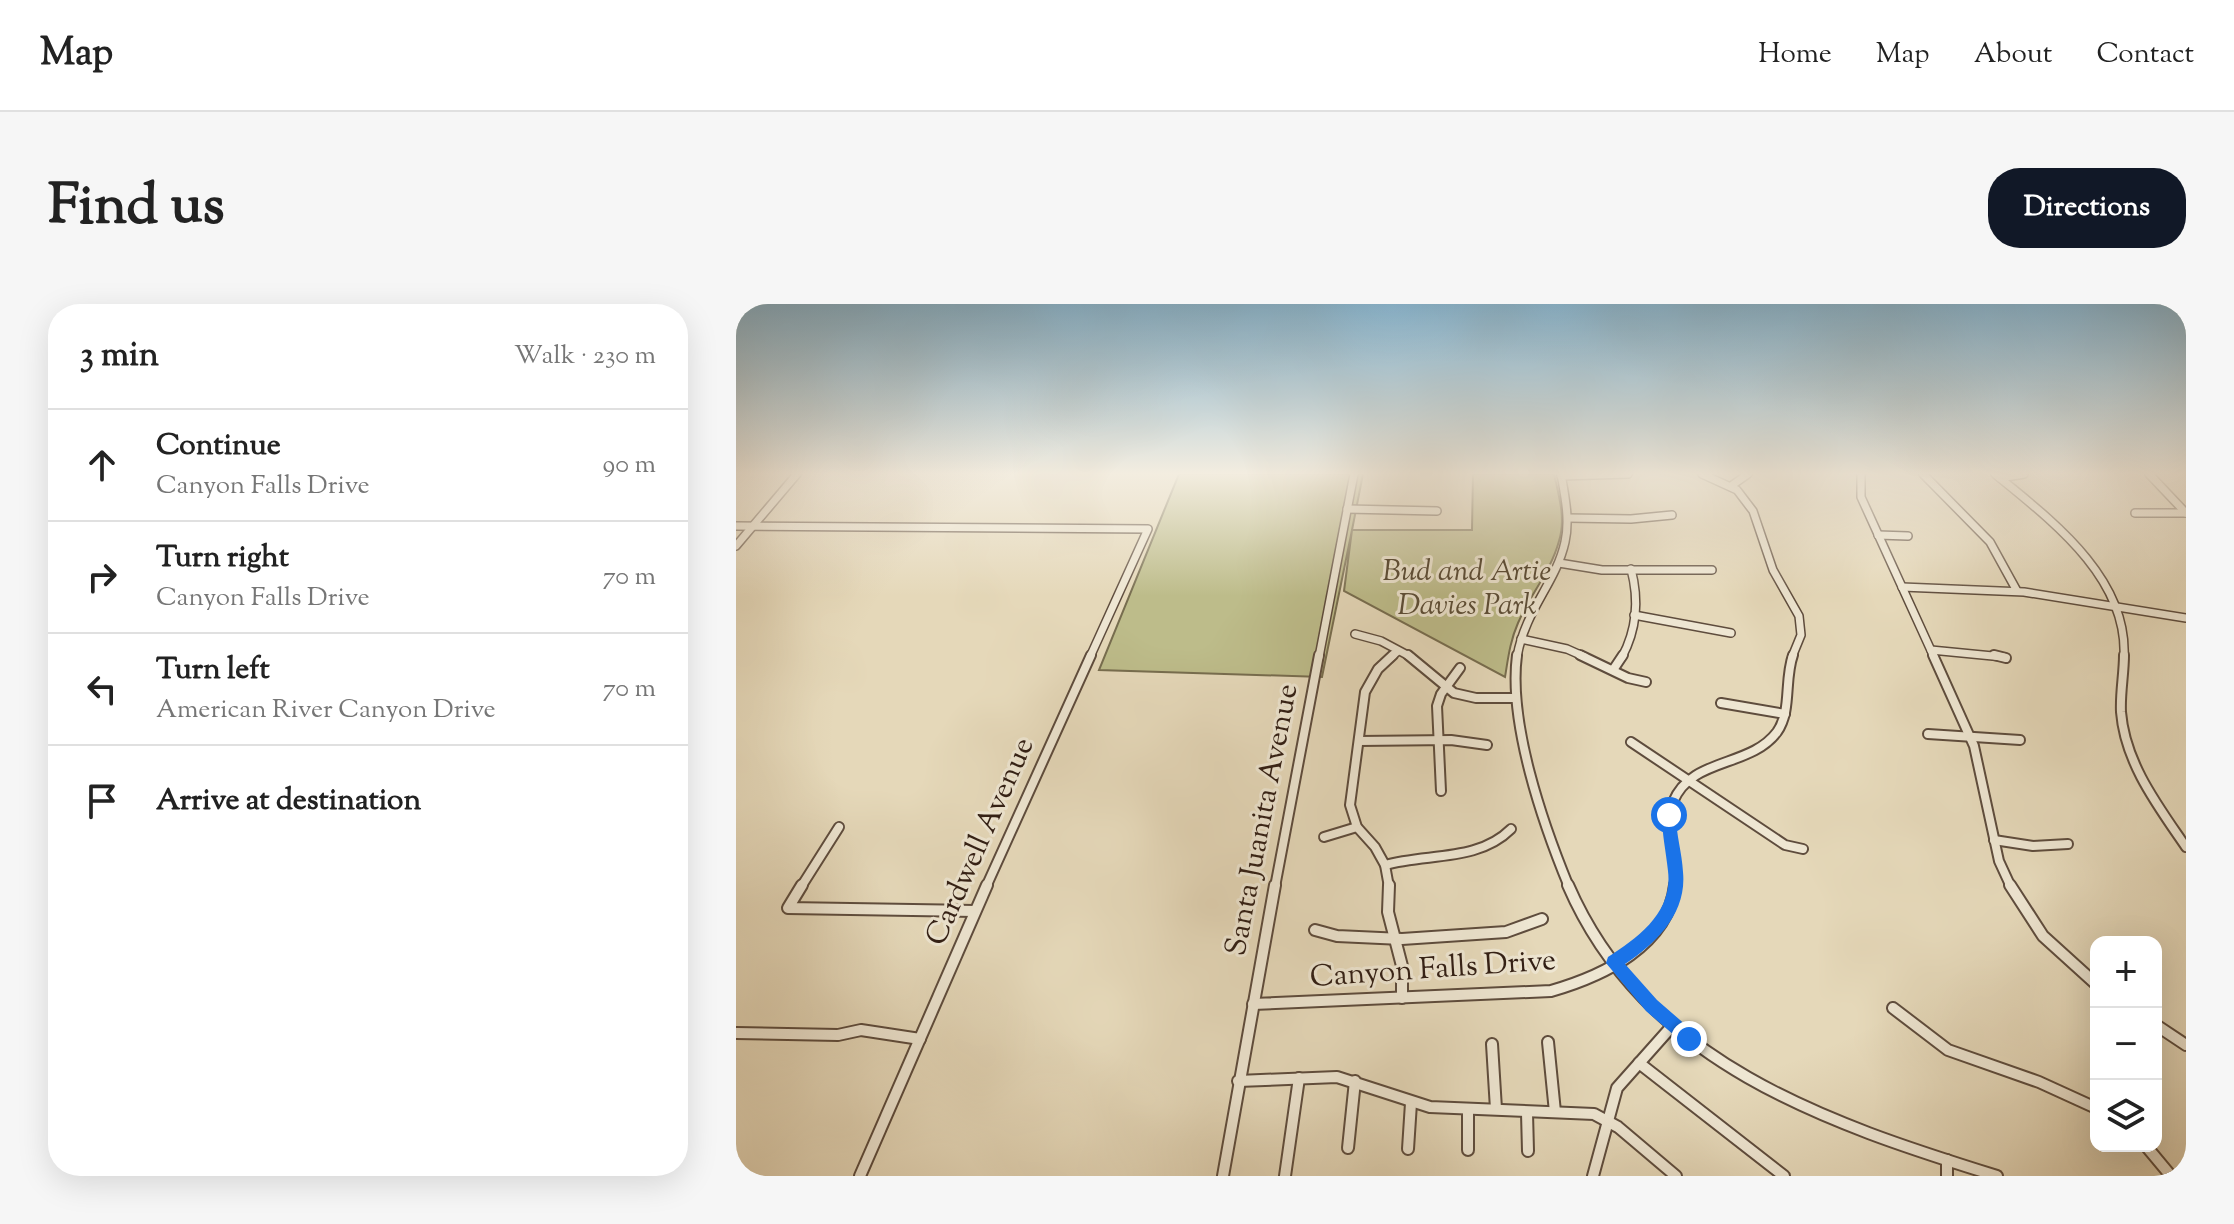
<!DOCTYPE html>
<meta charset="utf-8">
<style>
body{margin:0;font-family:"Sorts Mill Goudy",serif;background:#f6f6f6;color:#222}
.controls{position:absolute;right:24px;bottom:24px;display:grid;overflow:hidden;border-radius:16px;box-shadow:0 8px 32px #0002}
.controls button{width:72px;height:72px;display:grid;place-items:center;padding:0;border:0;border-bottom:2px solid #e0e0e0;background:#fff;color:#222;font:40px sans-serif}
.stop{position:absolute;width:24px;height:24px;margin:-18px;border:6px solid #1a73e8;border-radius:50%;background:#fff}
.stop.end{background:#1a73e8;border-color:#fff;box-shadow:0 2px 8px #0008}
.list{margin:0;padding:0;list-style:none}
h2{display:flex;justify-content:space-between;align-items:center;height:104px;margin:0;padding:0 32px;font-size:34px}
h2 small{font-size:26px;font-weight:400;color:#767676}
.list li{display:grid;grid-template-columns:52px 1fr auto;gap:24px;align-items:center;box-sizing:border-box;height:112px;padding:0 32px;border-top:2px solid #e0e0e0}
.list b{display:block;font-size:30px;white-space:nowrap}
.list p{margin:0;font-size:26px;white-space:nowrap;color:#767676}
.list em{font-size:26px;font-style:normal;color:#767676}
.icon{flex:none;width:44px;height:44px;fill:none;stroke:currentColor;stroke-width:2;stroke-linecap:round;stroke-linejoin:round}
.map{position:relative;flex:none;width:1450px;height:872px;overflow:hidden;border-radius:32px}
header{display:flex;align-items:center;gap:48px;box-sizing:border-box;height:112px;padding:0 40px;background:#fff;border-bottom:2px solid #e0e0e0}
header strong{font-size:38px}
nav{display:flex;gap:44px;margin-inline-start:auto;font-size:28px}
.intro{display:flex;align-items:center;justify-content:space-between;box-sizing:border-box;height:192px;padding:0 48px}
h1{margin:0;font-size:56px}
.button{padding:20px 36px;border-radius:32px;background:#111827;color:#fff;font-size:28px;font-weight:700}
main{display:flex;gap:48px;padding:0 48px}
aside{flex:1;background:#fff;border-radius:32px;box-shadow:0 8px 32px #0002}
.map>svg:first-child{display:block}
.green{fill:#bdbc8a;stroke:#776d4f;stroke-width:2}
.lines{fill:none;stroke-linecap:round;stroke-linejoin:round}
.minor-far2-casing{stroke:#5e4c3d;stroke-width:10}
.minor-far1-casing{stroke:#5e4c3d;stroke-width:12}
.minor-casing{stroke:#5e4c3d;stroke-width:14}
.minor-far2{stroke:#eee6d2;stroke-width:7}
.minor-far1{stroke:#eee6d2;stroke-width:8}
.minor{stroke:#eee6d2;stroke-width:10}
.route{fill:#1a73e8}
.labels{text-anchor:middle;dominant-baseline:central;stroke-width:6;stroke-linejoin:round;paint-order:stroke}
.park-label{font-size:30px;font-style:italic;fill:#5b4d37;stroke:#eee6d2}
.street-label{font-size:30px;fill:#311e14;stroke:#eee6d2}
</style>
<header>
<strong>Map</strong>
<nav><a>Home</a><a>Map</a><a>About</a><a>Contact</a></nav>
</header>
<div class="intro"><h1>Find us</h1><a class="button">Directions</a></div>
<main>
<aside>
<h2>3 min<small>Walk · 230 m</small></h2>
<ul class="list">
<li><svg class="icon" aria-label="ahead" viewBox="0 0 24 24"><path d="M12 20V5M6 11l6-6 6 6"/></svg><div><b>Continue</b><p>Canyon Falls Drive</p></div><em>90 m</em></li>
<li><svg class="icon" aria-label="right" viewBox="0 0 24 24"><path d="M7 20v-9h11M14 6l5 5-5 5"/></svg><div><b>Turn right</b><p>Canyon Falls Drive</p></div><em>70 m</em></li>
<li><svg class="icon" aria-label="left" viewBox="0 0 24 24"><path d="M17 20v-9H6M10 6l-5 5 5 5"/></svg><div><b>Turn left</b><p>American River Canyon Drive</p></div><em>70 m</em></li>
<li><svg class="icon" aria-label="arrive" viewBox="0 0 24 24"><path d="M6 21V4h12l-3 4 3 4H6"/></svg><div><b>Arrive at destination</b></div></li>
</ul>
</aside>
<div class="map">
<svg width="1450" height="872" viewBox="0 0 1450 872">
<rect width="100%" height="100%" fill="#e5d8b9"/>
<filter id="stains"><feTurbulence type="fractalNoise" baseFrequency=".0025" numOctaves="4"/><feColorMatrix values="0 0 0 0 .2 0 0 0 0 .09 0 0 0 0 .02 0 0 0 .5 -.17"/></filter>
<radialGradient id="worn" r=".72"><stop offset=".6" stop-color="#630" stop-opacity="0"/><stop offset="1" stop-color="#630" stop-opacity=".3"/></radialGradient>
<path class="green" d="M443,170H627L616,226H736L737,170H818C823,192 830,215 823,237C815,267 794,291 782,319C774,337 772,355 769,373L608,287L616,226L586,373L363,366Z"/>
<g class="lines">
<g class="minor-far2-casing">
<g id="minor-far2">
<polyline points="966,170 1001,186 1017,207 1037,266 1063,312 1065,331 1056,353"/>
<polyline points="1125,170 1125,193 1198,353"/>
<polyline points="1187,170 1254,238 1281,287"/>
<path d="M1259,170C1315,216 1392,273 1388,353"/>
<polyline points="1413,170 1450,209"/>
<polyline points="825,172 892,170"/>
<polyline points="1264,174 1288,170"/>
<polyline points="995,182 1012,170"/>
<polyline points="611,205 701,207"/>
<polyline points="1399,209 1450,209"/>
<polyline points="832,214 895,215 936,211"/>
<polyline points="0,222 412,225 354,353"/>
<polyline points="1142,231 1172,232"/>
<polyline points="0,242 61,170"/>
<polyline points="823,259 866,266 976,266"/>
<polyline points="1166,283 1288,288 1450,314"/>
<polyline points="898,311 995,329"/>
<polyline points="619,330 645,337 675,353"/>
<polyline points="785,335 831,345 849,353"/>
<polyline points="1195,346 1267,353"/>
<polyline points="583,353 618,170"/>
<polyline points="655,353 662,347"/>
<path d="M781,353C789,306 820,279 829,238C834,216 829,192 825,170"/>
<path d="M886,353C901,325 903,295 895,265"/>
</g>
</g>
<g class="minor-far1-casing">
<g id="minor-far1">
<polyline points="672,351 718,389 740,394 779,394"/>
<path d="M781,351C772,419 807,520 833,583"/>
<polyline points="844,351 892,374 910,378"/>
<polyline points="1197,351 1238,442 1263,557 1275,583"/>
<polyline points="1258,351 1270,354"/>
<path d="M1388,351C1388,370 1384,389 1385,408C1389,459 1422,502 1450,543"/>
<polyline points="877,366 887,351"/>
<polyline points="985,399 1049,410"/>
<polyline points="1192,430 1284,436"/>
<polyline points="623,437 715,436 751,441"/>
<polyline points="895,438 1049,541 1067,545"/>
<polyline points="705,487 701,402 705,390 724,364"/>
<polyline points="588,533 621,523"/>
<polyline points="1258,536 1297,542 1332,540"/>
<path d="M649,561C691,549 742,558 775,525"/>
<polyline points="65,583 103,523"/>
<polyline points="250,583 355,351"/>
<polyline points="539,583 583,351"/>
<polyline points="653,583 649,561 639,543 621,523 614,501 629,388 642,365 657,351"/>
<path d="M939,583C942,555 927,525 937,498C955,453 1014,464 1041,428C1056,407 1048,376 1057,351"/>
</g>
</g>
<g class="minor-casing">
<g id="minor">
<polyline points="66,581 52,604 239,607"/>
<polyline points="653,581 652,608 666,662 666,694"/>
<path d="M832,581C909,759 1091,819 1261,872"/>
<polyline points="1274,581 1307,632 1360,680"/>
<polyline points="579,626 601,632 666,635 770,628 806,615"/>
<path d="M517,700L815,687C867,672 932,642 939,581"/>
<polyline points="1157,704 1212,746 1303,778 1360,804"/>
<polyline points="1420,721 1450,741"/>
<polyline points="0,729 102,731 125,726 184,735"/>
<polyline points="812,738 819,808"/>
<polyline points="756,740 760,805"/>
<polyline points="903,759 1048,872"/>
<polyline points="502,777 601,773 694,803 858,810 882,823 940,872"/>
<polyline points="732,806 732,846"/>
<polyline points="791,809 792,847"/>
<polyline points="1410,842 1435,872"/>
<polyline points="612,844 619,777"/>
<polyline points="672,845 675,799"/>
<polyline points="1211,856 1211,872"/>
<polyline points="124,872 251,581"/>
<polyline points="487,872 539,581"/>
<polyline points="549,872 563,774"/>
<polyline points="857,872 881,784 937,721"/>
</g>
</g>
<use href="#minor-far2" class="minor-far2"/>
<use href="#minor-far1" class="minor-far1"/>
<use href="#minor" class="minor"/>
</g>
<linearGradient id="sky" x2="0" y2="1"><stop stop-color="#87b6d2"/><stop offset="0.58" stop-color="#f3ede0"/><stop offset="1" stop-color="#f3ede0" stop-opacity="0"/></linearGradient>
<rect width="1450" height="292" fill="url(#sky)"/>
<path class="route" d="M933,505L940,511C940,531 946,548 947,568C951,609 921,639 889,660L921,696L959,729L962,735L959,741L953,744L910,707L870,659L872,653C903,633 937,608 932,567C930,547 926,531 926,511Z"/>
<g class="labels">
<g class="park-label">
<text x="731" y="268">Bud and Artie<tspan x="731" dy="34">Davies Park</tspan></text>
</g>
<g class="street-label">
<text transform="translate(527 516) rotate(-79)">Santa Juanita Avenue</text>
<text transform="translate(245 538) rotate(-66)">Cardwell Avenue</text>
<text transform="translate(697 666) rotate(-4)">Canyon Falls Drive</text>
</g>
</g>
<rect width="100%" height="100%" filter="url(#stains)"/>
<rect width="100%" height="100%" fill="url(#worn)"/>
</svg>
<div class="controls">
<button>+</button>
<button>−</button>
<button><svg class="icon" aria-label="layers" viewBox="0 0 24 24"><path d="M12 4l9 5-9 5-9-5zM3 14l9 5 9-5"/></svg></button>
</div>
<div class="stop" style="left:933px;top:511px"></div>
<div class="stop end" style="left:953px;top:735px"></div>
</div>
</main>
